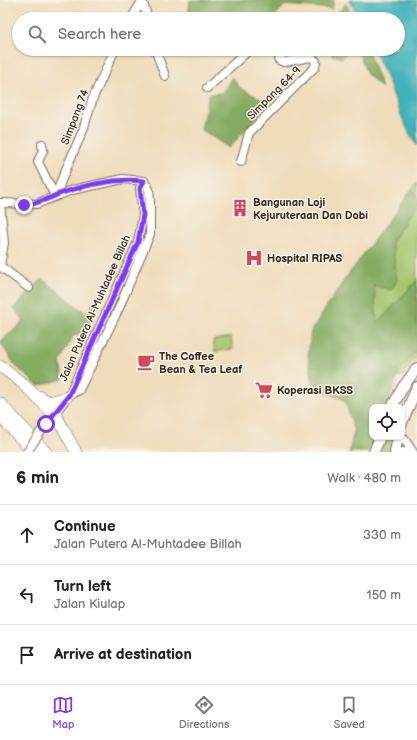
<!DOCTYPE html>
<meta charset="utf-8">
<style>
body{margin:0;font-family:"Balsamiq Sans",sans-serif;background:#f6f6f6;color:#202124}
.controls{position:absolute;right:12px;bottom:12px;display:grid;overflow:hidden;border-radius:8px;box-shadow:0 1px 3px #0004}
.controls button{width:36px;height:36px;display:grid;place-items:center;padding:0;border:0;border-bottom:1px solid #e0e0e0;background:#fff;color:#202124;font:20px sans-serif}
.stop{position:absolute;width:12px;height:12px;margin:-9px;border:3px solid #7c3aed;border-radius:50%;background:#fff}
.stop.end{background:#7c3aed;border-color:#fff;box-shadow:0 1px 4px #0008}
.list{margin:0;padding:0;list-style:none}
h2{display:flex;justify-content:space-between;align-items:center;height:52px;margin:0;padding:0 16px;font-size:17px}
h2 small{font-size:13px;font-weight:400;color:#757577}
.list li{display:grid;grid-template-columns:26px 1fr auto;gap:12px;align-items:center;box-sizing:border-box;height:60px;padding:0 16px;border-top:1px solid #e0e0e0}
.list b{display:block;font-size:15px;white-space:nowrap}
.list p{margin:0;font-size:13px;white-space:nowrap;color:#757577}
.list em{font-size:13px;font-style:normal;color:#757577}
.icon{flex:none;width:22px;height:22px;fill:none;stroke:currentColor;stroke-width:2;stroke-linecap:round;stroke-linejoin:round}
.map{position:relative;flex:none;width:417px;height:452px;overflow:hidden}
.search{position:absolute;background:#fff;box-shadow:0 1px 3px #0004;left:12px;right:12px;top:12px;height:44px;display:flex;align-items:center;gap:10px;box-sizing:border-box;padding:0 14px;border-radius:22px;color:#757577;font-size:15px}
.sheet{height:232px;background:#fff}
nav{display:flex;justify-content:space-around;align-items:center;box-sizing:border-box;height:56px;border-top:1px solid #e0e0e0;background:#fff;font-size:11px;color:#757577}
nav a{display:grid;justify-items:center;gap:2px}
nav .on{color:#7c3aed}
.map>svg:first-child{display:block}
.green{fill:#a5c66e;stroke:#707846}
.forest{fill:#84ab61;stroke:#606a40}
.water{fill:#41b2b9;stroke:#3e6e6c}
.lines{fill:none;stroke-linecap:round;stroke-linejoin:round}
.minor-casing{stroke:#7a6855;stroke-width:10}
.major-casing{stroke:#7a6855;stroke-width:12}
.highway-casing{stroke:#7a6855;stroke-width:12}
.minor{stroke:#fff;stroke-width:8}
.major{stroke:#fff;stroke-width:10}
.highway{stroke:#fff;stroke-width:11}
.minor-bridge-casing{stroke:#7a6855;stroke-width:10;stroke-linecap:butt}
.minor-bridge{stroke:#fff;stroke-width:8}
.route{stroke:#7c3aed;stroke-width:5}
.labels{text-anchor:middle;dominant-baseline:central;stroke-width:3;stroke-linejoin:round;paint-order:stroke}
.street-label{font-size:11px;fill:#3b2a1e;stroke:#f7f3e8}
.poi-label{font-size:11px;font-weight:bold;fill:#3b2a1e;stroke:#f7f3e8;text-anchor:start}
</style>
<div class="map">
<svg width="417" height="452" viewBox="0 0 417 452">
<rect width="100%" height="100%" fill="#f7f3e8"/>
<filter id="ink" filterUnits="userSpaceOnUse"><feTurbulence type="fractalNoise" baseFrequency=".025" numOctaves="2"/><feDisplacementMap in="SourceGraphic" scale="8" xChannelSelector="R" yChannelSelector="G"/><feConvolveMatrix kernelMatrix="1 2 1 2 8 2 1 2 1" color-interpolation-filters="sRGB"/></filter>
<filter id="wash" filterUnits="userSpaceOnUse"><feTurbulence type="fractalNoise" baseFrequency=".012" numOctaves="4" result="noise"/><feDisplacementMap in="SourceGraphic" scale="16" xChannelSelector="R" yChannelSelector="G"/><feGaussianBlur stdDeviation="0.9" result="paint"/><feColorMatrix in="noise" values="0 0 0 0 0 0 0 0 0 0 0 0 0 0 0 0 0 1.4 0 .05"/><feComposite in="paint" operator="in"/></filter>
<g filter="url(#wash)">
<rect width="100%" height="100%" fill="#efdcbb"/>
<g class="green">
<polygon points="417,183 417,356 400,378 343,282"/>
<polygon points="231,337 233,349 215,352 213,340"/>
<polygon points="387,437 389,437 395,444 392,452 382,452"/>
</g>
<g class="forest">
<polygon points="190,0 334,0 332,9 285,5 272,19 256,19 246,15 241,19 188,19"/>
<polygon points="346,4 353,19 336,19 335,15"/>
<polygon points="336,49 350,49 342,58 331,55"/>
<polygon points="357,49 367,49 382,88 367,74"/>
<polygon points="232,77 240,88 269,103 229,148 201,129 209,94 222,93"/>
<polygon points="412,189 417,195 417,204 392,241 397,280 391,290 374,285 377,324 417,280 417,350 399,371 387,407 372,407 372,437 376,437 367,452 349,452 354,431 345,400 314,388 308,356 311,331 343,282"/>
<polygon points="42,279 86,313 106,289 85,331 73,336 60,361 63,379 38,386 15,365 0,342 24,321 14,308"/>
</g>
<path class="water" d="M349,0H417V146C397,116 391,80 373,49H398V19H360Z"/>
</g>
<g filter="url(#ink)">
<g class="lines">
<g class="minor-casing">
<g id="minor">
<polyline points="142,0 148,19"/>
<polyline points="131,19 142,1"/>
<polyline points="155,49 165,76"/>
<polyline points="207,88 250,49"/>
<polyline points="42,144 43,150 38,162 55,196"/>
<polyline points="241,162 249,133 315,67 316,61 311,57 284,62 279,60 280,56 288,49"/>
<polyline points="60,194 59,187 61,181 83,130 93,98 115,49"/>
<polyline points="0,203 36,204 72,190 123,179 144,181"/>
<polyline points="0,204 4,243 0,266 29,288"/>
<polyline points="69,395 79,390 119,308 150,234 150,202 149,189 144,181"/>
<polyline points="46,424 69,395 138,242 143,215 140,188 144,181"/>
<polyline points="402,436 413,452"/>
<polyline points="403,452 406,452"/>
</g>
</g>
<g class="major-casing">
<g id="major">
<polyline points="392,407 403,387 417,368"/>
<polyline points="402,423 417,387"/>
<polyline points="374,452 380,437"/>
<polyline points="395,452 398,437"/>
</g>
</g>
<g class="highway-casing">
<g id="highway">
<polyline points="0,366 21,382 57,417 76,452"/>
<polyline points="39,396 49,402 67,397"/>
<polyline points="0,403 46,452"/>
<polyline points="0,416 33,452"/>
</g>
</g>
<use href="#minor" class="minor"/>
<use href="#major" class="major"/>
<use href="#highway" class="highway"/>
<g class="minor-bridge-casing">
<polyline id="minor-bridge" points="27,452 46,424"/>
</g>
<use href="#minor-bridge" class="minor-bridge"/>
</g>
</g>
<g class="lines" filter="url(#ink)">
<path class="route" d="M24,205C37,204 47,199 59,194C85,185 116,178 144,181L140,188L143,215L138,242L69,395L46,424"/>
</g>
<defs>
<g id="building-bare" transform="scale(1.38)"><path d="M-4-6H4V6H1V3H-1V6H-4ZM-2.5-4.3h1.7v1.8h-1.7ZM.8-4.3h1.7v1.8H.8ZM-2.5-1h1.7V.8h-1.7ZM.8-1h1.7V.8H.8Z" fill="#d1495b" stroke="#f7f3e8" stroke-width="2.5" paint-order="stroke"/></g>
<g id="hospital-bare" transform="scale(1.38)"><path d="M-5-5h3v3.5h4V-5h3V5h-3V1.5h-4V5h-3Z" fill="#d1495b" stroke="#f7f3e8" stroke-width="2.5" paint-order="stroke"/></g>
<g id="cafe-bare" transform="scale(1.38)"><path d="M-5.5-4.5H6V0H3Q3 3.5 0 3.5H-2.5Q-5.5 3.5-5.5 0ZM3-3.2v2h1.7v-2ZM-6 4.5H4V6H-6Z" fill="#d1495b" stroke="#f7f3e8" stroke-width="2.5" paint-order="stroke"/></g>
<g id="supermarket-bare" transform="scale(1.38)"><path d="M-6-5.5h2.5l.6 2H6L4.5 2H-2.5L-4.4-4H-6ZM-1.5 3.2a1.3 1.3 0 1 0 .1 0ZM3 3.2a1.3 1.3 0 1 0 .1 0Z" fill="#d1495b" stroke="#f7f3e8" stroke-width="2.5" paint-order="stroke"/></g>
</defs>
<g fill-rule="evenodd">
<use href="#building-bare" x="240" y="208"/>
<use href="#hospital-bare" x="254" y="258"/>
<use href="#cafe-bare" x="146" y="362"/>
<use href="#supermarket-bare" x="264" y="390"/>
</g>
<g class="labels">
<g class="street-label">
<text transform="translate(274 93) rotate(-45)">Simpang 64-9</text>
<text transform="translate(75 117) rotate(-69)">Simpang 74</text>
<text transform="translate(95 308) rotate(-66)">Jalan Putera Al-Muhtadee Billah</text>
</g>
<g class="poi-label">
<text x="253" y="202">Bangunan Loji<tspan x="253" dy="13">Kejuruteraan Dan Dobi</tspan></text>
<text x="267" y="258">Hospital RIPAS</text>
<text x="159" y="356">The Coffee<tspan x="159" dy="13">Bean &amp; Tea Leaf</tspan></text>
<text x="277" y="390">Koperasi BKSS</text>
</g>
</g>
</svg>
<div class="controls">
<button><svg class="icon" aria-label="locate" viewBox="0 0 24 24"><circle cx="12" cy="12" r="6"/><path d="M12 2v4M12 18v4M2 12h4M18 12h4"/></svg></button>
</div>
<div class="stop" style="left:46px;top:424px"></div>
<div class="stop end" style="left:24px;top:205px"></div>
<div class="search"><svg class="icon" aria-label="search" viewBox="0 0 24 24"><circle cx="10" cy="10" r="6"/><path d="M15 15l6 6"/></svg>Search here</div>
</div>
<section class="sheet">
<h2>6 min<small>Walk · 480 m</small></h2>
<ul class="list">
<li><svg class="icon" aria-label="ahead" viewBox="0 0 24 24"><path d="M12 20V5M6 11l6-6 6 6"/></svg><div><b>Continue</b><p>Jalan Putera Al-Muhtadee Billah</p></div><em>330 m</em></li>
<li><svg class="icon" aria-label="left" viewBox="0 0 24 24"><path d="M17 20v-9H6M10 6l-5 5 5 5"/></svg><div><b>Turn left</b><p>Jalan Kiulap</p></div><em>150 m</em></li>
<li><svg class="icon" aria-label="arrive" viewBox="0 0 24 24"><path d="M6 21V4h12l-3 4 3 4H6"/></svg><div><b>Arrive at destination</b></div></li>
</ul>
</section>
<nav>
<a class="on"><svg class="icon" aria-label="map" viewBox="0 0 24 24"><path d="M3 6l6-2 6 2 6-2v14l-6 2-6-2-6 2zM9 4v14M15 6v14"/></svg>Map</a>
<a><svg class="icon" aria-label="directions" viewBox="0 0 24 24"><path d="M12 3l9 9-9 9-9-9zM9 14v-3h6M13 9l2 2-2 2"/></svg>Directions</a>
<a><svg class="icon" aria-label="saved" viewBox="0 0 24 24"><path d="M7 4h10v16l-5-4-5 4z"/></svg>Saved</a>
</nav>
